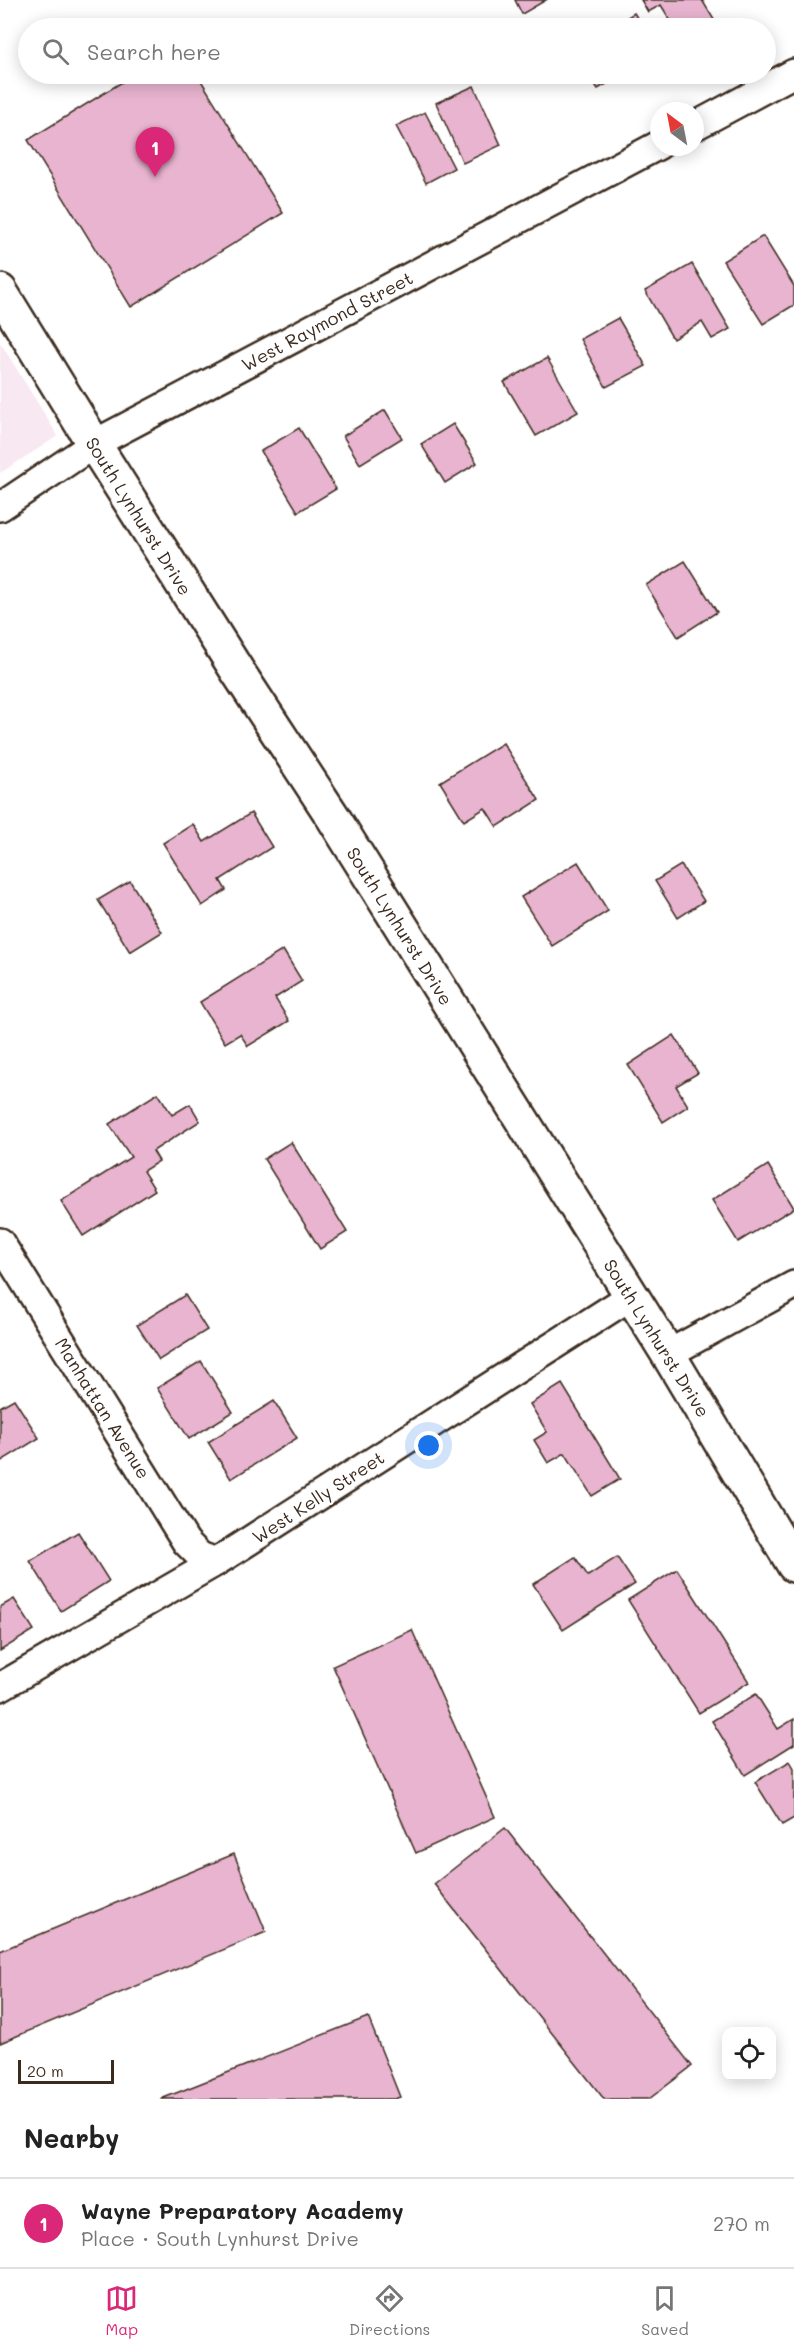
<!DOCTYPE html>
<meta charset="utf-8">
<style>
body{margin:0;font-family:Mali,sans-serif;background:#f2f2f2;color:#222}
.controls{position:absolute;right:18px;bottom:18px;display:grid;overflow:hidden;border-radius:12px;box-shadow:0 3px 15px #0003}
.controls button{width:54px;height:54px;display:grid;place-items:center;padding:0;border:0;border-bottom:2px solid #e0e0e0;background:#fff;color:#222;font:30px sans-serif}
.compass{position:absolute;left:650px;top:102px;width:54px;height:54px;border-radius:50%;background:#fff;box-shadow:0 3px 15px #0003;rotate:328deg}
.scale{position:absolute;left:18px;bottom:15px;width:96px;box-sizing:border-box;padding-left:6px;border:3px solid #3b2a1e;border-top:0;font-size:16px;line-height:21px;white-space:nowrap;color:#3b2a1e;-webkit-text-stroke:4px #fff;paint-order:stroke}
.you{position:absolute;left:429px;top:1446px;width:21px;height:21px;margin:-15px;border:4px solid #fff;border-radius:50%;background:#1a73e8;box-shadow:0 0 0 9px #1a73e833}
.badge{display:grid;place-items:center;width:39px;height:39px;border-radius:50%;background:#db2777;color:#fff;font-size:20px;font-weight:700}
.pin{position:absolute;translate:-50% -50px;filter:drop-shadow(0 2px 3px #0008)}
.pin::after{content:'';position:absolute;top:32px;width:21px;height:18px;background:inherit;clip-path:polygon(0 0,100% 0,50% 100%)}
.list{margin:0;padding:0;list-style:none}
h2{display:flex;justify-content:space-between;align-items:center;height:78px;margin:0;padding:0 24px;font-size:26px}
h2 small{font-size:20px;font-weight:400;color:#767676}
.list li{display:grid;grid-template-columns:39px 1fr auto;gap:18px;align-items:center;box-sizing:border-box;height:90px;padding:0 24px;border-top:2px solid #e0e0e0}
.list b{display:block;font-size:22px;white-space:nowrap}
.list p{margin:0;font-size:20px;white-space:nowrap;color:#767676}
.list em{font-size:20px;font-style:normal;color:#767676}
.icon{flex:none;width:33px;height:33px;fill:none;stroke:currentColor;stroke-width:2;stroke-linecap:round;stroke-linejoin:round}
.map{position:relative;flex:none;width:794px;height:2099px;overflow:hidden}
.search{position:absolute;background:#fff;box-shadow:0 3px 15px #0003;left:18px;right:18px;top:18px;height:66px;display:flex;align-items:center;gap:15px;box-sizing:border-box;padding:0 21px;border-radius:33px;color:#767676;font-size:22px}
.sheet{height:168px;background:#fff}
nav{display:flex;justify-content:space-around;align-items:center;box-sizing:border-box;height:84px;border-top:2px solid #e0e0e0;background:#fff;font-size:16px;color:#767676}
nav a{display:grid;justify-items:center;gap:3px}
nav .on{color:#db2777}
.map>svg:first-child{display:block}
.built{fill:#f8e8f1}
.building{fill:#e8b4cf;stroke:#3b2a1e;stroke-width:1.5}
.lines{fill:none;stroke-linecap:round;stroke-linejoin:round}
.minor-casing{stroke:#3b2a1e;stroke-width:32}
.secondary-casing{stroke:#3b2a1e;stroke-width:38}
.minor{stroke:#fff;stroke-width:27}
.secondary{stroke:#fff;stroke-width:33}
.labels{text-anchor:middle;dominant-baseline:central;stroke-width:4.5;stroke-linejoin:round;paint-order:stroke}
.street-label{font-size:18px;fill:#3b2a1e;stroke:#fff}
</style>
<div class="map">
<svg width="794" height="2099" viewBox="0 0 794 2099">
<rect width="100%" height="100%" fill="#fff"/>
<filter id="ink" filterUnits="userSpaceOnUse"><feTurbulence type="fractalNoise" baseFrequency=".0167" numOctaves="2"/><feDisplacementMap in="SourceGraphic" scale="12" xChannelSelector="R" yChannelSelector="G"/><feConvolveMatrix kernelMatrix="1 2 1 2 8 2 1 2 1" color-interpolation-filters="sRGB"/></filter>
<g filter="url(#ink)">
<polygon class="built" points="0,342 58,436 0,473"/>
<g class="building">
<polygon points="515,0 546,0 522,14"/>
<polygon points="641,0 702,0 719,28 675,28 661,5 648,12"/>
<polygon points="634,13 644,28 610,28"/>
<polygon points="135,74 197,74 283,213 131,307 28,140"/>
<polygon points="588,74 624,74 598,89"/>
<polygon points="474,86 501,145 463,163 436,103"/>
<polygon points="425,112 454,168 426,183 396,126"/>
<polygon points="763,236 794,286 794,305 763,324 723,261"/>
<polygon points="692,264 730,329 712,339 702,322 673,339 645,291"/>
<polygon points="618,318 646,366 606,387 580,339"/>
<polygon points="547,358 578,412 536,436 504,382"/>
<polygon points="385,410 402,438 360,464 343,436"/>
<polygon points="453,424 477,463 445,483 421,444"/>
<polygon points="299,428 336,489 298,512 261,451"/>
<polygon points="685,561 717,612 678,637 646,585"/>
<polygon points="503,743 539,800 497,827 485,808 464,821 440,782"/>
<polygon points="251,813 272,847 220,880 226,890 202,906 163,843 193,824 204,842"/>
<polygon points="578,862 608,911 552,946 521,897"/>
<polygon points="681,865 704,901 678,918 655,881"/>
<polygon points="130,881 162,932 130,952 98,900"/>
<polygon points="283,950 302,981 275,998 289,1021 248,1046 240,1034 225,1043 200,1002"/>
<polygon points="674,1035 698,1073 676,1086 688,1106 663,1122 628,1065"/>
<polygon points="158,1093 172,1115 190,1104 200,1121 153,1151 159,1161 143,1171 155,1190 83,1236 61,1201 131,1157 109,1124"/>
<polygon points="291,1142 347,1232 320,1249 264,1159"/>
<polygon points="768,1165 794,1208 738,1242 712,1200"/>
<polygon points="185,1295 207,1330 159,1360 137,1325"/>
<polygon points="201,1361 233,1412 189,1439 157,1388"/>
<polygon points="562,1384 620,1479 592,1496 565,1453 548,1463 534,1440 547,1432 530,1404"/>
<polygon points="14,1399 39,1438 0,1462 0,1407"/>
<polygon points="274,1401 297,1438 231,1479 208,1442"/>
<polygon points="78,1532 109,1581 61,1611 30,1561"/>
<polygon points="575,1557 588,1576 617,1557 635,1584 563,1630 533,1584"/>
<polygon points="677,1569 749,1682 699,1713 628,1600"/>
<polygon points="14,1599 34,1630 0,1651 0,1607"/>
<polygon points="412,1630 495,1817 416,1853 333,1666"/>
<polygon points="756,1694 778,1729 794,1719 794,1744 745,1775 712,1721"/>
<polygon points="790,1761 794,1768 794,1818 782,1825 755,1782"/>
<polygon points="505,1828 692,2066 649,2099 604,2099 434,1884"/>
<polygon points="234,1854 266,1932 0,2043 0,1951"/>
<polygon points="368,2017 400,2097 394,2099 161,2099"/>
</g>
<g class="lines">
<g class="minor-casing">
<g id="minor">
<polyline points="695,126 794,73"/>
<polyline points="0,507 94,444 659,145"/>
<polyline points="0,1242 186,1542 200,1556 216,1562"/>
<polyline points="668,1354 794,1285"/>
<polyline points="0,1687 216,1562 631,1296"/>
</g>
</g>
<g class="secondary-casing">
<polyline id="secondary" points="0,291 94,444 238,672 333,817 668,1354 794,1565"/>
</g>
<use href="#minor" class="minor"/>
<use href="#secondary" class="secondary"/>
</g>
</g>
<g class="labels">
<g class="street-label">
<text transform="translate(327 321) rotate(-28)">West Raymond Street</text>
<text transform="translate(139 516) rotate(58)">South Lynhurst Drive</text>
<text transform="translate(400 926) rotate(58)">South Lynhurst Drive</text>
<text transform="translate(657 1338) rotate(58)">South Lynhurst Drive</text>
<text transform="translate(103 1408) rotate(58)">Manhattan Avenue</text>
<text transform="translate(318 1497) rotate(-33)">West Kelly Street</text>
</g>
</g>
</svg>
<div class="controls">
<button><svg class="icon" aria-label="locate" viewBox="0 0 24 24"><circle cx="12" cy="12" r="6"/><path d="M12 2v4M12 18v4M2 12h4M18 12h4"/></svg></button>
</div>
<svg class="compass" viewBox="-18 -18 36 36"><path d="M0-13l5 13h-10z" fill="#e53935"/><path d="M0 13l5-13h-10z" fill="#767676"/></svg>
<div class="scale">20 m</div>
<div class="you"></div>
<div class="pin badge" style="left:155px;top:177px">1</div>
<div class="search"><svg class="icon" aria-label="search" viewBox="0 0 24 24"><circle cx="10" cy="10" r="6"/><path d="M15 15l6 6"/></svg>Search here</div>
</div>
<section class="sheet">
<h2>Nearby<small></small></h2>
<ul class="list">
<li><span class="badge">1</span><div><b>Wayne Preparatory Academy</b><p>Place · South Lynhurst Drive</p></div><em>270 m</em></li>
</ul>
</section>
<nav>
<a class="on"><svg class="icon" aria-label="map" viewBox="0 0 24 24"><path d="M3 6l6-2 6 2 6-2v14l-6 2-6-2-6 2zM9 4v14M15 6v14"/></svg>Map</a>
<a><svg class="icon" aria-label="directions" viewBox="0 0 24 24"><path d="M12 3l9 9-9 9-9-9zM9 14v-3h6M13 9l2 2-2 2"/></svg>Directions</a>
<a><svg class="icon" aria-label="saved" viewBox="0 0 24 24"><path d="M7 4h10v16l-5-4-5 4z"/></svg>Saved</a>
</nav>
